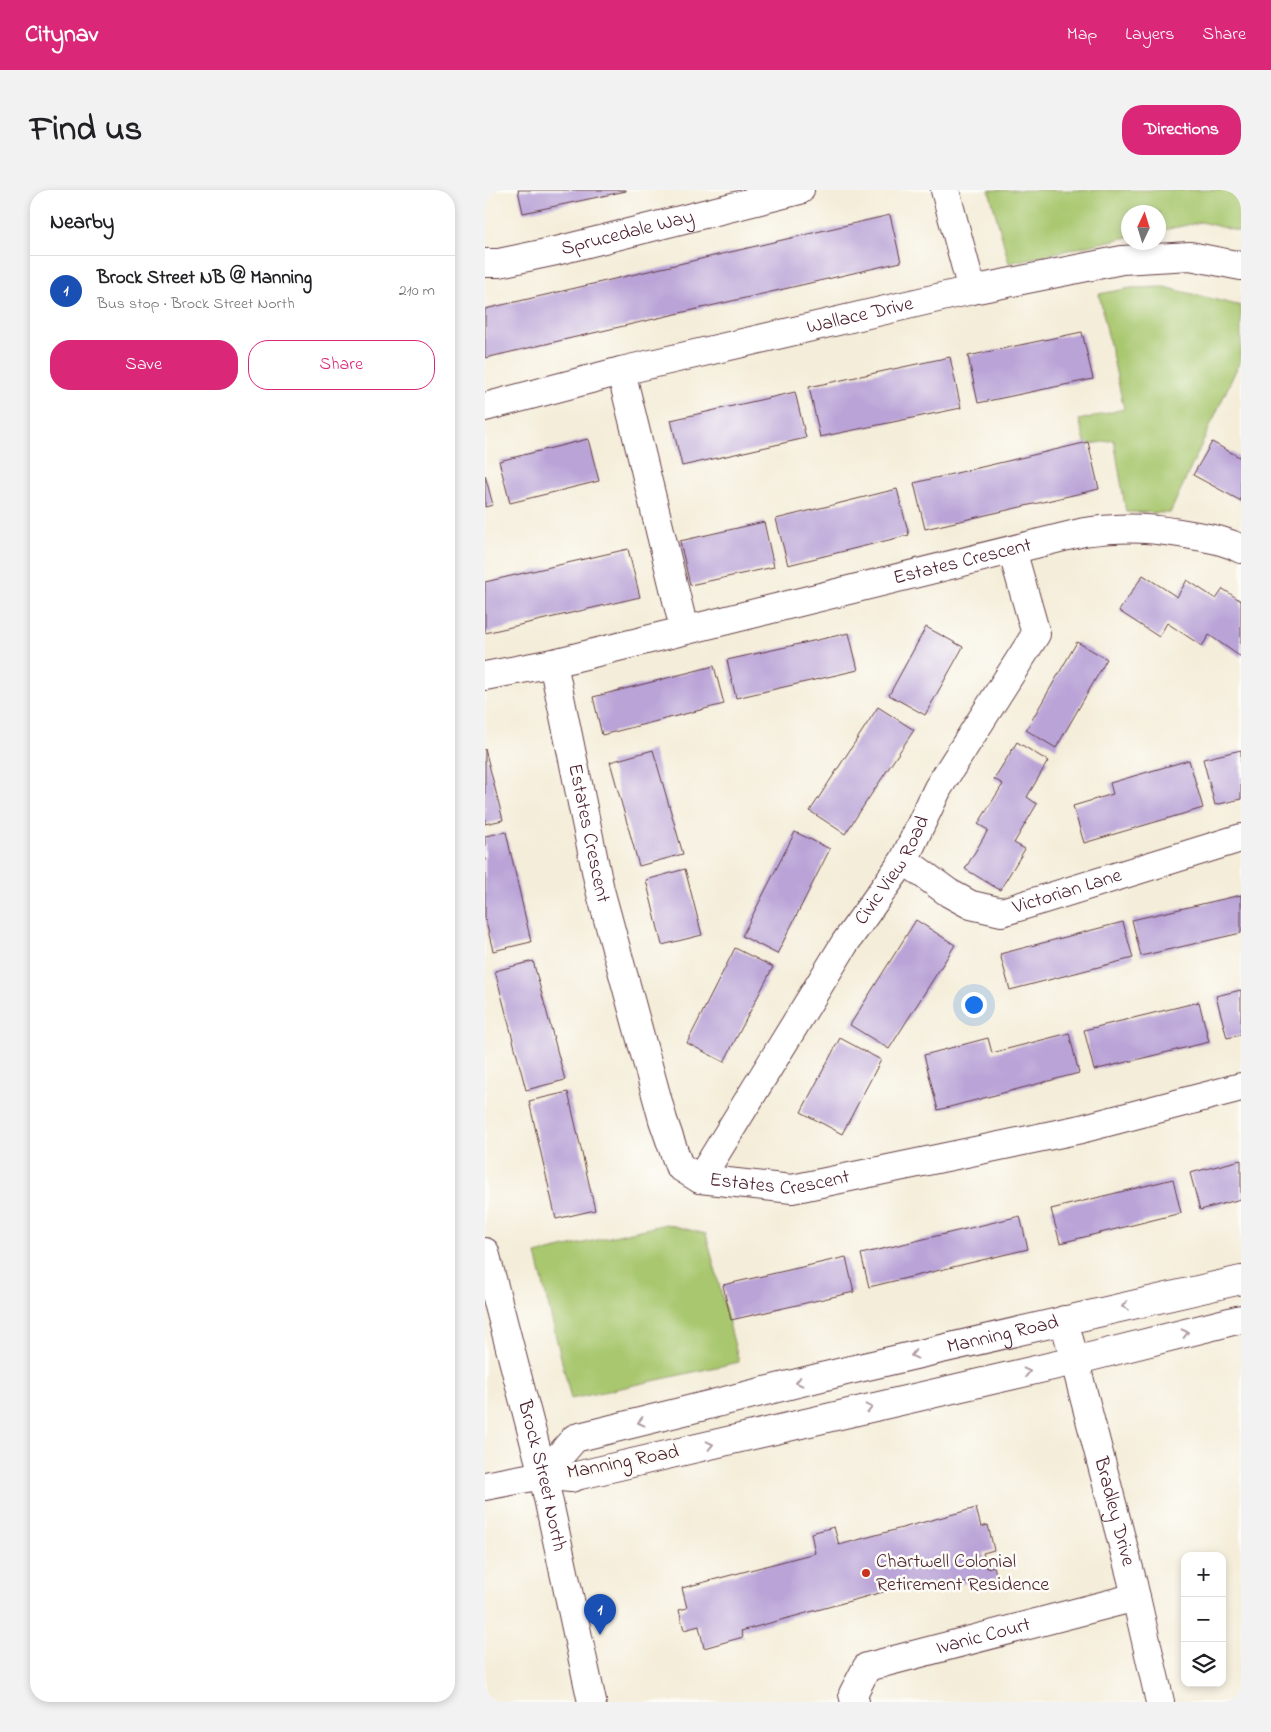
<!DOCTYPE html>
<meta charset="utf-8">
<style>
body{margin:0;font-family:"Indie Flower",sans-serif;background:#f2f2f2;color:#202124}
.controls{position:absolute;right:15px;bottom:15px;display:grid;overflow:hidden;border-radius:10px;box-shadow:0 2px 8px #0003}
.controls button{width:45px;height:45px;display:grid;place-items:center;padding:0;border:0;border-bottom:1px solid #e0e0e0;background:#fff;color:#202124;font:25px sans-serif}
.compass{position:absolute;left:636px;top:15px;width:45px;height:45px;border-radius:50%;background:#fff;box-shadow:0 2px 8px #0003;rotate:4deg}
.you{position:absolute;left:488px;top:814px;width:18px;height:18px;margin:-12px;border:4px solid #fff;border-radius:50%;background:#1a73e8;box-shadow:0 0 0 8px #1a73e833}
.badge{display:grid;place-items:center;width:32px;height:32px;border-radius:50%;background:#db2777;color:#fff;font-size:16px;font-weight:700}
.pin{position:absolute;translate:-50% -41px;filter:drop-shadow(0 1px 2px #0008)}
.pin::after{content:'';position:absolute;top:26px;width:18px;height:15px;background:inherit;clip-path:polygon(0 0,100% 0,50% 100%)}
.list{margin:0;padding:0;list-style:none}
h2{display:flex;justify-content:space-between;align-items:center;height:65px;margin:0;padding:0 20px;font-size:21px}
h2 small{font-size:16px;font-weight:400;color:#757577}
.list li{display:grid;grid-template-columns:32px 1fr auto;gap:15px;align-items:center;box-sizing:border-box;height:70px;padding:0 20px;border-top:1px solid #e0e0e0}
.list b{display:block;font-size:19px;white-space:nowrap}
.list p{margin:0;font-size:16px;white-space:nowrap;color:#757577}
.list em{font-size:16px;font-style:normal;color:#757577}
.actions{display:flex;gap:10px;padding:15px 20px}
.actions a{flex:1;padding:11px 0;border:1px solid #db2777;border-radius:20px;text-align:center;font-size:18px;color:#db2777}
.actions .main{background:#db2777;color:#fff}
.icon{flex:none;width:28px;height:28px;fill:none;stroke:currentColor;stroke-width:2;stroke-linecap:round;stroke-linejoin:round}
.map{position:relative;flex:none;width:756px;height:1512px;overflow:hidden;border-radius:20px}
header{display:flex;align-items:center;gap:30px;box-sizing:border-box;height:70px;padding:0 25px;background:#db2777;color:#fff}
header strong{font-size:24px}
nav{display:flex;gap:28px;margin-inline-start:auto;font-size:18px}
.intro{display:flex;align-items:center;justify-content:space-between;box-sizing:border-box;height:120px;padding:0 30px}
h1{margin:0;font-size:35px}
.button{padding:12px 22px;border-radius:20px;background:#db2777;color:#fff;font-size:18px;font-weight:700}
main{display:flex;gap:30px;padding:0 30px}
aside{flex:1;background:#fff;border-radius:20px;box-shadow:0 2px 8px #0003}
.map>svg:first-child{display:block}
.green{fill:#a8c76e;stroke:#79734c}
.building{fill:#b9a3d7}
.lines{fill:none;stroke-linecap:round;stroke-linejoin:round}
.minor-casing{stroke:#643e45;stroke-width:30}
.major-casing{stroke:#643e45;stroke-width:30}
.minor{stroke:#fff;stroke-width:28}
.major{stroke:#fff;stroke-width:28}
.oneway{stroke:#ae9aa0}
.poi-dot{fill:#c8321e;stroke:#fdfcf7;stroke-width:2}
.labels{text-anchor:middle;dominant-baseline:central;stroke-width:5;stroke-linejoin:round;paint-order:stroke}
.street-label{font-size:20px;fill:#4a1f2b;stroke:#fdfcf7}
.poi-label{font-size:20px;fill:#4a1f2b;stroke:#fdfcf7;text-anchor:start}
</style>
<header>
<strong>Citynav</strong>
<nav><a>Map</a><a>Layers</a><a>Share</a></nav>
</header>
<div class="intro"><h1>Find us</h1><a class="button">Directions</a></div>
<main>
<aside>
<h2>Nearby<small></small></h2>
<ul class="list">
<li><span class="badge" style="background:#1a4fb4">1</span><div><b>Brock Street NB @ Manning</b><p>Bus stop · Brock Street North</p></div><em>210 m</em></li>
</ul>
<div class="actions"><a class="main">Save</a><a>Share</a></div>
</aside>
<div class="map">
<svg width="756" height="1512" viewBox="0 0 756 1512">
<rect width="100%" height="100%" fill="#fdfcf7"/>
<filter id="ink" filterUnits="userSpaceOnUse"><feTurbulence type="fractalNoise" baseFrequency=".02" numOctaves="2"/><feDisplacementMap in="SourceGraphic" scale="10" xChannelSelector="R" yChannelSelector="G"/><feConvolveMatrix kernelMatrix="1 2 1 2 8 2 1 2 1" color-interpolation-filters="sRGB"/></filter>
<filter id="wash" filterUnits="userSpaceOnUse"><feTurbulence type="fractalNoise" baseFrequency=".0096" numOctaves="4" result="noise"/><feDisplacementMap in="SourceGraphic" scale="20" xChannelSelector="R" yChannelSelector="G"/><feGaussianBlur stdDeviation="1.12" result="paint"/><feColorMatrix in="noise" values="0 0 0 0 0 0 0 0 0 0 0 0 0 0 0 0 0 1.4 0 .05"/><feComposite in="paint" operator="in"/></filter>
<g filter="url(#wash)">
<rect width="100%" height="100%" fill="#f4edd9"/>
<g class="green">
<polygon points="504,0 756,0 756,42 716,32 674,41 674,22 644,22 643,47 524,73"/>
<polygon points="679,97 756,116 756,169 685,323 641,322 629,250 601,255 594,230 639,219 614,104 646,98"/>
<polygon points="181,1034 221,1044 254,1172 86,1209 51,1064"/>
</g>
<g id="blocks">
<g class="building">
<polygon points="33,0 141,0 141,1 38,23"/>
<polygon points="405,25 416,72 0,168 0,119"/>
<polygon points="597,142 608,189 493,213 483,166"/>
<polygon points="465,167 476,218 335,247 324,197"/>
<polygon points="310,202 321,248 197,276 186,230"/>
<polygon points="103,249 114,291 25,313 14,271"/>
<polygon points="603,252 614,299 440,339 429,293"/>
<polygon points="727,252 756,268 756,311 708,285"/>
<polygon points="0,285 8,315 0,317"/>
<polygon points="412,299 424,345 303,375 291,329"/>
<polygon points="279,332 289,377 205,395 195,351"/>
<polygon points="143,359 155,407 0,443 0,392"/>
<polygon points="658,385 692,407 702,390 731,409 738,399 756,411 756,467 724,445 717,456 682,433 674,447 634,421"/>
<polygon points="441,437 478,457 440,525 404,505"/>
<polygon points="364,443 373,480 251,508 242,470"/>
<polygon points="592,452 622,469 571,558 541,540"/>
<polygon points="229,476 239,514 117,545 108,507"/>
<polygon points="393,517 429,540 360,644 325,621"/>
<polygon points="532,552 563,571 542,607 552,614 529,653 540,659 515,700 480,679 503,640 493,634 518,594 509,589"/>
<polygon points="0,559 18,630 0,634"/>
<polygon points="168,560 198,664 154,676 125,572"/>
<polygon points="756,560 756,609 730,615 718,569"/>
<polygon points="704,570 718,618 599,653 588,616 628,604 625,593"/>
<polygon points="21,642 46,752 8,761 0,728 0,646"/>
<polygon points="310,642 345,659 292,764 257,746"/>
<polygon points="200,679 217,745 177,755 161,690"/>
<polygon points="756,705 756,743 656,766 647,730"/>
<polygon points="431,730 470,755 404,859 365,835"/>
<polygon points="638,732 648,768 525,800 515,764"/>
<polygon points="250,758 288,777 239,872 202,853"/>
<polygon points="48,771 80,890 41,900 10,781"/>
<polygon points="756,800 756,845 742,848 731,806"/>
<polygon points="714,812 724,852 609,880 599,840"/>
<polygon points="584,843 594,883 453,920 439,865 503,848 507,863"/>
<polygon points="355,848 396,870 357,944 316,922"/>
<polygon points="83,902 110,1020 71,1029 44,911"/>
<polygon points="756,970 756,1009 715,1020 705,983"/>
<polygon points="688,989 696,1023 575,1053 566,1019"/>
<polygon points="535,1026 543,1059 384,1097 376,1064"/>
<polygon points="361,1067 369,1102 246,1130 238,1095"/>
<polygon points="491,1318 496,1337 503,1335 509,1360 498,1363 502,1378 509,1376 512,1389 497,1393 427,1394 256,1441 258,1447 219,1458 214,1436 199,1440 194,1420 202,1418 197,1398 330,1363 326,1343 349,1337 354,1355"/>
</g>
</g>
</g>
<g filter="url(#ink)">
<use href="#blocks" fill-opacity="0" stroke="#643e45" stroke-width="1"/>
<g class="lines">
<g class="minor-casing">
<g id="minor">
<polyline points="460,0 487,100"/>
<path id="s1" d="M0,73H14L71,61L315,0"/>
<polyline points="136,181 199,439"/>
<path id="s2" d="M0,217L136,181L487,100L637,70L705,66L756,76"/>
<path id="s3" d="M68,473L115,700L178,930L194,976L215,989L307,999L596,939L756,897"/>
<path id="s4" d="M0,486L68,473L599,342C643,336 669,338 712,346C728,349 742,351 756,359"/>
<path id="s5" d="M419,670L464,703L486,715L517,722L756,648"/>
<path id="s6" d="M215,989L360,753L419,670L453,598L551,444L527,360"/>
<path id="s7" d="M579,1130L647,1390L675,1512"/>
<polyline points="0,1296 58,1285"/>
<path id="s8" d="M370,1512L368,1504L382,1477L651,1407"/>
</g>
</g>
<g class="major-casing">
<g id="major">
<path id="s9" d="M0,1062L58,1285L107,1512"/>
<path id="s10" d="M58,1285L90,1248L361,1181L756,1090"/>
<polyline points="58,1285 86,1288 95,1285 589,1171 756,1129"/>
</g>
</g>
<use href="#minor" class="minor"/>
<use href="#major" class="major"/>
</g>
<defs><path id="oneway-chevron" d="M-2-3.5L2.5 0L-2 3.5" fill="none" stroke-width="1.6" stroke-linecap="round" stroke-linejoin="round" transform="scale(1.25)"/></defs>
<g class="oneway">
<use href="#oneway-chevron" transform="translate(640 1116) rotate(167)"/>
<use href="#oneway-chevron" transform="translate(700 1143) rotate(-14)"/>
<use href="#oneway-chevron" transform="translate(429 1165) rotate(167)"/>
<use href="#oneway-chevron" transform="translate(542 1182) rotate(-13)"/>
<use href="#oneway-chevron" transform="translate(314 1192) rotate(166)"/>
<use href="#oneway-chevron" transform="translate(384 1218) rotate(-13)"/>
<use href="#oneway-chevron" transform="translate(156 1232) rotate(166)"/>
<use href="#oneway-chevron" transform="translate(225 1255) rotate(-13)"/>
</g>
</g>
<circle class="poi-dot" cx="381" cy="1383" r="5"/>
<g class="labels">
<g class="street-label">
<text stroke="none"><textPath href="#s1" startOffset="146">Sprucedale Way</textPath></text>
<text stroke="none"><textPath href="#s2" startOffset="386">Wallace Drive</textPath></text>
<text stroke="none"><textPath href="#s4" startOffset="491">Estates Crescent</textPath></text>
<text stroke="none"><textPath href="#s3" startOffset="174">Estates Crescent</textPath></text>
<text stroke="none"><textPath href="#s6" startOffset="364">Civic View Road</textPath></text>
<text stroke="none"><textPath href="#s5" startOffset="181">Victorian Lane</textPath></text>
<text stroke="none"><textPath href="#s3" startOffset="624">Estates Crescent</textPath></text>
<text stroke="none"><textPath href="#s10" startOffset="489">Manning Road</textPath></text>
<text transform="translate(138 1273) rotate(-11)">Manning Road</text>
<text stroke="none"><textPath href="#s9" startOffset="231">Brock Street North</textPath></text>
<text stroke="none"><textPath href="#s7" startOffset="198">Bradley Drive</textPath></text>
<text stroke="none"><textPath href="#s8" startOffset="159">Ivanic Court</textPath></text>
</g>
<g class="poi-label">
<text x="391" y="1372">Chartwell Colonial<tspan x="391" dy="23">Retirement Residence</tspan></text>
</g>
</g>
</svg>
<div class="controls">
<button>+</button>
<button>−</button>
<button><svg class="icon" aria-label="layers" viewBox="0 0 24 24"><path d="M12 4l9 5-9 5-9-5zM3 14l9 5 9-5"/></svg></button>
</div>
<svg class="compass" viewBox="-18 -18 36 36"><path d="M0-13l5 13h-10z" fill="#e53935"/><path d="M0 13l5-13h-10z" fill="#757577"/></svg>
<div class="you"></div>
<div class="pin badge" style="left:115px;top:1445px;background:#1a4fb4">1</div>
</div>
</main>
